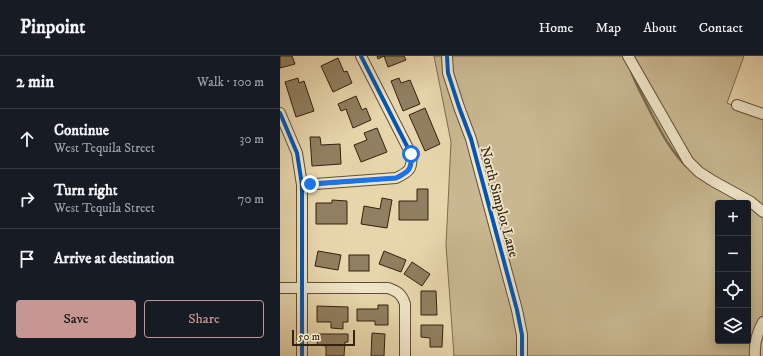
<!DOCTYPE html>
<meta charset="utf-8">
<style>
body{margin:0;font-family:"IM FELL DW Pica",serif;background:#242831;color:#f1f3f6}
.controls{position:absolute;right:12px;bottom:12px;display:grid;overflow:hidden;border-radius:4px;box-shadow:0 2px 10px #0003}
.controls button{width:36px;height:36px;display:grid;place-items:center;padding:0;border:0;border-bottom:1px solid #363941;background:#171b24;color:#f1f3f6;font:20px sans-serif}
.scale{position:absolute;left:12px;bottom:10px;width:63px;box-sizing:border-box;padding-left:4px;border:2px solid #32220e;border-top:0;font-size:11px;line-height:14px;white-space:nowrap;color:#32220e;-webkit-text-stroke:3px #efe4c8;paint-order:stroke}
.stop{position:absolute;width:12px;height:12px;margin:-9px;border:3px solid #1a73e8;border-radius:50%;background:#fff}
.stop.end{background:#1a73e8;border-color:#fff;box-shadow:0 1px 4px #0008}
.list{margin:0;padding:0;list-style:none}
h2{display:flex;justify-content:space-between;align-items:center;height:52px;margin:0;padding:0 16px;font-size:17px}
h2 small{font-size:13px;font-weight:400;color:#9ea1a6}
.list li{display:grid;grid-template-columns:26px 1fr auto;gap:12px;align-items:center;box-sizing:border-box;height:60px;padding:0 16px;border-top:1px solid #363941}
.list b{display:block;font-size:15px;white-space:nowrap}
.list p{margin:0;font-size:13px;white-space:nowrap;color:#9ea1a6}
.list em{font-size:13px;font-style:normal;color:#9ea1a6}
.actions{display:flex;gap:8px;padding:12px 16px}
.actions a{flex:1;padding:9px 0;border:1px solid #c59692;border-radius:4px;text-align:center;font-size:14px;color:#c59692}
.actions .main{background:#c59692;color:#111}
.icon{flex:none;width:22px;height:22px;fill:none;stroke:currentColor;stroke-width:2;stroke-linecap:round;stroke-linejoin:round}
.map{position:relative;flex:none;width:483px;height:300px;overflow:hidden}
header{display:flex;align-items:center;gap:24px;box-sizing:border-box;height:56px;padding:0 20px;background:#171b24;border-bottom:1px solid #363941}
header strong{font-size:19px}
nav{display:flex;gap:22px;margin-inline-start:auto;font-size:14px}
main{display:flex}
aside{flex:1;background:#171b24}
.map>svg:first-child{display:block}
.green{fill:#c8b790;stroke:#7d6c4f;fill-rule:evenodd}
.lines{fill:none;stroke-linecap:round;stroke-linejoin:round}
.stream{stroke:#79694c;stroke-width:2.5}
.building{fill:#907f60;stroke:#32220e}
.minor-casing{stroke:#5f4f35;stroke-width:12}
.minor{stroke:#efe4c8;stroke-width:10}
.cycleway-casing{stroke:#efe4c8;stroke-width:6}
.cycleway{stroke:#0057b8;stroke-width:4}
.route{stroke:#1a73e8;stroke-width:5}
.labels{text-anchor:middle;dominant-baseline:central;stroke-width:3.5;stroke-linejoin:round;paint-order:stroke}
.street-label{font-size:14px;fill:#32220e;stroke:#efe4c8}
</style>
<header>
<strong>Pinpoint</strong>
<nav><a>Home</a><a>Map</a><a>About</a><a>Contact</a></nav>
</header>
<main>
<aside>
<h2>2 min<small>Walk · 100 m</small></h2>
<ul class="list">
<li><svg class="icon" aria-label="ahead" viewBox="0 0 24 24"><path d="M12 20V5M6 11l6-6 6 6"/></svg><div><b>Continue</b><p>West Tequila Street</p></div><em>30 m</em></li>
<li><svg class="icon" aria-label="right" viewBox="0 0 24 24"><path d="M7 20v-9h11M14 6l5 5-5 5"/></svg><div><b>Turn right</b><p>West Tequila Street</p></div><em>70 m</em></li>
<li><svg class="icon" aria-label="arrive" viewBox="0 0 24 24"><path d="M6 21V4h12l-3 4 3 4H6"/></svg><div><b>Arrive at destination</b></div></li>
</ul>
<div class="actions"><a class="main">Save</a><a>Share</a></div>
</aside>
<div class="map">
<svg width="483" height="300" viewBox="0 0 483 300">
<rect width="100%" height="100%" fill="#e7d5ab"/>
<filter id="stains"><feTurbulence type="fractalNoise" baseFrequency=".005" numOctaves="4"/><feColorMatrix values="0 0 0 0 .2 0 0 0 0 .09 0 0 0 0 .02 0 0 0 .5 -.17"/></filter>
<radialGradient id="worn" r=".72"><stop offset=".6" stop-color="#630" stop-opacity="0"/><stop offset="1" stop-color="#630" stop-opacity=".3"/></radialGradient>
<path class="green" d="M154,0H464L447,47L483,62V260L480,263L470,300H174L166,189L171,86ZM438,147H468V285H438Z"/>
<g class="lines">
<g class="stream">
<path d="M350,12C355,27 363,41 370,55C380,74 390,94 406,110"/>
<polyline points="420,122 429,128"/>
</g>
</g>
<g class="building">
<polygon points="0,0 12,0 15,8 0,12"/>
<polygon points="97,0 124,0 126,4 108,11 104,0 98,3"/>
<polygon points="58,2 64,16 67,15 72,27 53,36 41,10"/>
<polygon points="18,22 19,27 24,25 34,55 16,61 5,26"/>
<polygon points="119,22 121,27 130,24 140,48 123,55 111,25"/>
<polygon points="76,40 82,54 86,52 91,64 73,72 66,53 61,55 58,48"/>
<polygon points="145,52 160,88 145,95 129,59"/>
<polygon points="97,72 107,96 81,106 74,89 87,84 84,77"/>
<polygon points="30,81 40,81 41,89 60,88 61,108 32,110"/>
<polygon points="137,133 148,133 148,164 119,164 119,145 137,145"/>
<polygon points="102,142 112,144 107,172 81,168 84,150 100,153"/>
<polygon points="52,144 67,145 67,168 36,168 36,147 52,147"/>
<polygon points="38,195 61,199 58,214 35,210"/>
<polygon points="104,195 126,204 121,216 99,208"/>
<rect x="69" y="199" width="20" height="16"/>
<polygon points="132,206 150,218 142,230 124,218"/>
<polygon points="141,235 156,235 157,259 141,259"/>
<polygon points="98,249 108,249 108,269 95,269 95,265 77,265 77,253 98,253"/>
<polygon points="37,250 68,251 68,266 63,266 63,273 51,272 51,266 37,266"/>
<polygon points="141,269 163,269 162,291 150,291 150,282 141,281"/>
<polygon points="92,277 105,278 104,300 91,300"/>
<polygon points="38,278 68,278 68,286 65,286 64,300 46,300 46,290 37,289"/>
</g>
<g class="lines">
<g class="minor-casing">
<g id="minor">
<polyline points="167,0 168,17 179,51 191,83 237,254 242,279 242,300"/>
<polyline points="348,0 408,105 419,116 433,125 471,146 483,156"/>
<polyline points="457,49 483,58"/>
<polyline points="0,57 17,97 22,129 22,300"/>
<path d="M22,129L116,122C129,116 133,113 131,98L81,0"/>
<path d="M0,232H108C117,235 122,238 125,248V300"/>
<path d="M475,300C474,288 477,277 483,266"/>
</g>
</g>
<use href="#minor" class="minor"/>
<g class="cycleway-casing">
<g id="cycleway">
<polyline points="167,0 168,17 179,51 191,83 237,254 242,279 242,300"/>
<polyline points="0,57 17,97 22,129 22,300"/>
<path d="M22,129L116,122C129,116 133,113 131,98L81,0"/>
</g>
</g>
<use href="#cycleway" class="cycleway"/>
</g>
<g class="lines">
<path class="route" d="M30,128L116,122C129,116 132,113 131,98"/>
</g>
<g class="labels">
<g class="street-label">
<text transform="translate(219 146) rotate(75)">North Simplot Lane</text>
</g>
</g>
<rect width="100%" height="100%" filter="url(#stains)"/>
<rect width="100%" height="100%" fill="url(#worn)"/>
</svg>
<div class="controls">
<button>+</button>
<button>−</button>
<button><svg class="icon" aria-label="locate" viewBox="0 0 24 24"><circle cx="12" cy="12" r="6"/><path d="M12 2v4M12 18v4M2 12h4M18 12h4"/></svg></button>
<button><svg class="icon" aria-label="layers" viewBox="0 0 24 24"><path d="M12 4l9 5-9 5-9-5zM3 14l9 5 9-5"/></svg></button>
</div>
<div class="scale">50 m</div>
<div class="stop" style="left:131px;top:98px"></div>
<div class="stop end" style="left:30px;top:128px"></div>
</div>
</main>
